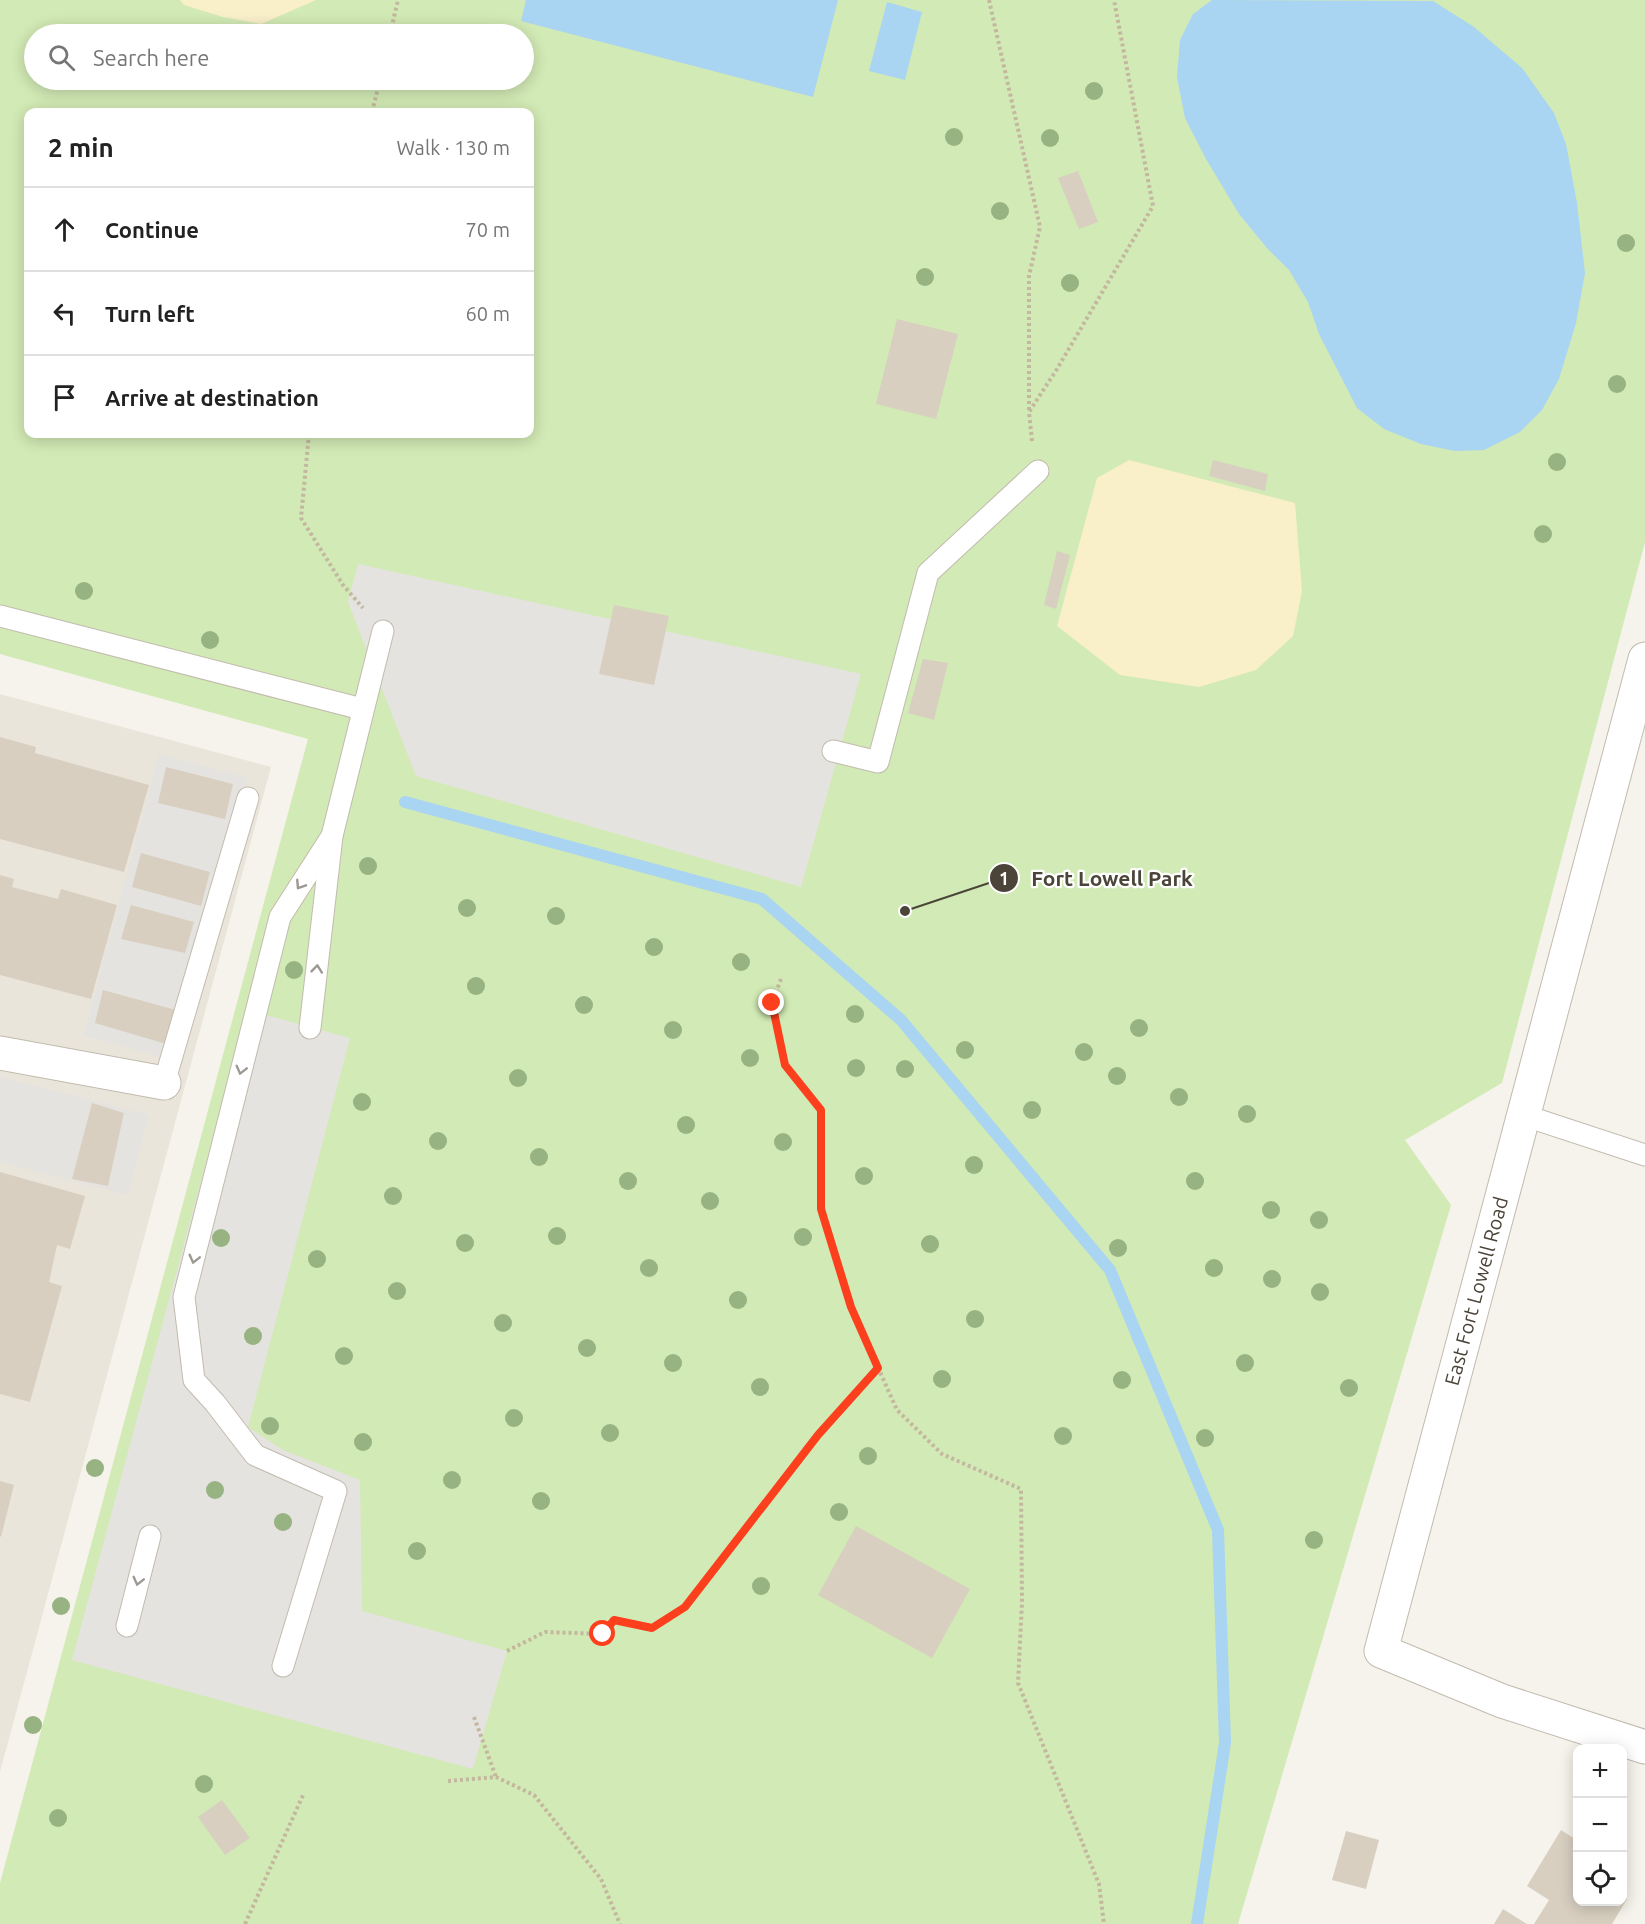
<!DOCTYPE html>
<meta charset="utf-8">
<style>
body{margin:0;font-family:Ubuntu,sans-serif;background:#f6f6f6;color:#222}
.controls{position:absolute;right:18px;bottom:18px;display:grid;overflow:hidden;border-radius:12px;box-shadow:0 3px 15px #0003}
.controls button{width:54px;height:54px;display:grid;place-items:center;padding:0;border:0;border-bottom:2px solid #e0e0e0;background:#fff;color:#222;font:30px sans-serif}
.stop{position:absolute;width:18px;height:18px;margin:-14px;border:4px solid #fc3f1d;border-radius:50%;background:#fff}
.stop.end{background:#fc3f1d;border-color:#fff;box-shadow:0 2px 6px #0008}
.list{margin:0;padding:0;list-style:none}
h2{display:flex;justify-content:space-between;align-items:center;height:78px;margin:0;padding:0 24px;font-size:26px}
h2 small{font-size:20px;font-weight:400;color:#767676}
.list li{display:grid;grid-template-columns:39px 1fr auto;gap:18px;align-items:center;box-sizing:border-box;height:84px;padding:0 24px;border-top:2px solid #e0e0e0}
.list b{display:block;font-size:22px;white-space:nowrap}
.list em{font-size:20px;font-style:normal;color:#767676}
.icon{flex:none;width:33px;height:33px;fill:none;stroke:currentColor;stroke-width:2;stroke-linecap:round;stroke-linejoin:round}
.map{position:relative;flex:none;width:1645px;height:1924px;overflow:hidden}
.search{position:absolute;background:#fff;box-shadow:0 3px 15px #0003;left:24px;top:24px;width:510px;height:66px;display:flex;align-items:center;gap:15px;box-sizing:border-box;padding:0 21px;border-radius:33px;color:#767676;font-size:22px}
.panel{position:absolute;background:#fff;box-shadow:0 3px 15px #0003;left:24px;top:108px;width:510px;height:330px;border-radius:12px}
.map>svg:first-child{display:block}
.residential{fill:#eae5da}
.green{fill:#d2eab5;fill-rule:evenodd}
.sand{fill:#f9efc9}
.parking{fill:#e5e3e0}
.water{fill:#a9d4f2}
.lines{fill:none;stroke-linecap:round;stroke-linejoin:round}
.stream{stroke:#a9d4f2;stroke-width:12}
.building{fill:#d8cfc1}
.lane-casing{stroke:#c2bbae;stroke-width:23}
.street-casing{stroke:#c2bbae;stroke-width:35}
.path{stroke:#c4b79f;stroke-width:4;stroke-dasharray:3 3;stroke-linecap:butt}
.lane{stroke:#fff;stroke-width:21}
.street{stroke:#fff;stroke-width:33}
.tree{fill:#97b381}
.oneway{stroke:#9c9892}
.route{stroke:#fc3f1d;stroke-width:8}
.labels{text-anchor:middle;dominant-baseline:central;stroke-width:4.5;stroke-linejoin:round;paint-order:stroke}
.street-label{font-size:20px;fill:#4b4439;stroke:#fff}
.leader{fill:none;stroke:#4b4439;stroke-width:2}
.callout-dot{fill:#4b4439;stroke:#fff;stroke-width:2}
.mark-label{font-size:18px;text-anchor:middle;font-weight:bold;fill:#fff}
.callout-label{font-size:21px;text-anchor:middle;font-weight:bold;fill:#4b4439;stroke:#fff;stroke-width:4.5;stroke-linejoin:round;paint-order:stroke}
</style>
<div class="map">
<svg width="1645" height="1924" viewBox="0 0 1645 1924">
<rect width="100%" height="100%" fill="#f6f3ec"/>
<polygon class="residential" points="0,694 271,767 0,1772"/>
<path class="green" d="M0,0H1645V542L1502,1083L1405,1140L1451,1205L1238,1924H0V1883L308,739L0,654ZM34,34H524V80H34ZM28,112H530V434H28Z"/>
<g class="sand">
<polygon points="180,0 316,0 261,24 223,17 184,5"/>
<polygon points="1129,460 1295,503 1302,591 1293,636 1256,670 1199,687 1120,675 1057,626 1097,478"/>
</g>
<g class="parking">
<polygon points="358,564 861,674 801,887 416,776 348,602"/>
<polygon points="159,754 248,778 172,1060 83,1036"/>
<polygon points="247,1010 350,1038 248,1427 283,1450 360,1480 362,1611 507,1651 473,1769 72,1660"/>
<polygon points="0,1077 149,1115 128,1195 0,1162"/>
</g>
<g class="water">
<polygon points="526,0 838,0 813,97 521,21"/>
<polygon points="1212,0 1433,1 1474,27 1522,68 1554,113 1566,144 1577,203 1585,273 1576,323 1559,379 1542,410 1520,432 1484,450 1455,451 1421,444 1384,429 1357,408 1319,334 1308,302 1289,270 1267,248 1239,214 1206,159 1185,118 1177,77 1180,40 1193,14"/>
<polygon points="887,2 922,12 905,80 869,71"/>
</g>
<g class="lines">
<polyline class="stream" points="405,802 762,899 901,1020 1110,1270 1218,1530 1225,1743 1197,1924"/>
</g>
<g class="building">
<polygon points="1078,171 1098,222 1079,229 1058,178"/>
<polygon points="897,319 958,334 936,419 876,404"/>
<polygon points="1213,460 1268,474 1265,491 1209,476"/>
<polygon points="1057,551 1070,555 1056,609 1044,605"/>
<polygon points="614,605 669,616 654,685 599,674"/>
<polygon points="923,659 948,663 934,720 908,713"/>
<polygon points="0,737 36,747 35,753 149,785 124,872 0,839"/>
<polygon points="166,767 233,784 225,819 158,803"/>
<polygon points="141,853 210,872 201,906 132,887"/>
<polygon points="0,875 14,879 12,887 58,899 61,889 117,905 91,999 0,975"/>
<polygon points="131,905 194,922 185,953 121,939"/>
<polygon points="103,990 176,1010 166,1044 95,1023"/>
<polygon points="92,1103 124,1113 108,1186 72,1179"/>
<polygon points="0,1172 85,1196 70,1249 57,1245 49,1282 62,1286 30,1402 0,1394"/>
<polygon points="0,1481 14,1485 1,1537 0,1536"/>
<polygon points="856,1526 970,1589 932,1658 818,1595"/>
<polygon points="222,1800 250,1838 225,1855 198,1817"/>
<polygon points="1561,1830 1578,1841 1578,1902 1622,1902 1622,1896 1627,1899 1612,1924 1534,1924 1549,1900 1527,1886"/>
<polygon points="1346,1831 1379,1840 1366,1889 1332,1880"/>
<polygon points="1503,1909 1527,1924 1494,1924"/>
</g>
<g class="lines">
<g class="lane-casing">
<g id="lane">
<polyline points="0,616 362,709"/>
<polyline points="833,751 878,762 928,573 1038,471"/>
<polyline points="310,1028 332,836 383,631"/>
<polyline points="164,1083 248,798"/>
<polyline points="1523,1115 1645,1155"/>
<polyline points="127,1626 150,1536"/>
<polyline points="283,1666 336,1491 255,1455 215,1403 194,1380 184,1297 280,917 332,836"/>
</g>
</g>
<g class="street-casing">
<g id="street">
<polyline points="1645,659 1381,1651 1502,1701 1645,1747"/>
<polyline points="0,1053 164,1083"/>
</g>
</g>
<g class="path">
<polyline points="989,0 1040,227 1029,276 1029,412"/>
<polyline points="390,34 398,0"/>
<polyline points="372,112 380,80"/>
<polyline points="309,434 301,518 343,585 363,608"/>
<polyline points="1032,441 1029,412 1057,369 1153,206 1114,0"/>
<polyline points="781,979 772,1003 785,1065 821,1110 821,1209 851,1307 897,1410 942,1454 1021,1489 1022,1602 1018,1683 1099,1884 1104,1924"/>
<polyline points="507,1651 545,1632 603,1634 614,1620 652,1628 685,1607 818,1435 878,1368"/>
<polyline points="474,1717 496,1777"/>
<polyline points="448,1781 496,1777 534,1795 601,1879 620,1924"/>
<polyline points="245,1924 304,1793"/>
</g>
<use href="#lane" class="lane"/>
<use href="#street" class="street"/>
</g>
<g class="tree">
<circle cx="1094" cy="91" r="9"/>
<circle cx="954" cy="137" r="9"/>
<circle cx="1050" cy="138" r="9"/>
<circle cx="1000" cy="211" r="9"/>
<circle cx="1626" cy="243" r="9"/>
<circle cx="925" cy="277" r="9"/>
<circle cx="1070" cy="283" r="9"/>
<circle cx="1617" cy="384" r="9"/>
<circle cx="1557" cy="462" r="9"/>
<circle cx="1543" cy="534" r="9"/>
<circle cx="84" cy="591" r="9"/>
<circle cx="210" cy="640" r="9"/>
<circle cx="368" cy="866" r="9"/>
<circle cx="467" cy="908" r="9"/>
<circle cx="556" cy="916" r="9"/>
<circle cx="654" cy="947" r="9"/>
<circle cx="741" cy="962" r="9"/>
<circle cx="294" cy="970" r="9"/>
<circle cx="476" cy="986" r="9"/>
<circle cx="584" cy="1005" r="9"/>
<circle cx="855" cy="1014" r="9"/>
<circle cx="1139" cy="1028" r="9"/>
<circle cx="673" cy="1030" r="9"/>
<circle cx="965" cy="1050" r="9"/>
<circle cx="1084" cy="1052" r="9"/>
<circle cx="750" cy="1058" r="9"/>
<circle cx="856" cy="1068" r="9"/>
<circle cx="905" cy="1069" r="9"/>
<circle cx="1117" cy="1076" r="9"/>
<circle cx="518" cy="1078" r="9"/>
<circle cx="1179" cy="1097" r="9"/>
<circle cx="362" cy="1102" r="9"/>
<circle cx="1032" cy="1110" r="9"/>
<circle cx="1247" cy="1114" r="9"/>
<circle cx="686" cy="1125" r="9"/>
<circle cx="438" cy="1141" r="9"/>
<circle cx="783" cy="1142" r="9"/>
<circle cx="539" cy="1157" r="9"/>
<circle cx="974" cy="1165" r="9"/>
<circle cx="864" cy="1176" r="9"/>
<circle cx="628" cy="1181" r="9"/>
<circle cx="1195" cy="1181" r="9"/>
<circle cx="393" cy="1196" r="9"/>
<circle cx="710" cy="1201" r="9"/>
<circle cx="1271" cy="1210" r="9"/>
<circle cx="1319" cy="1220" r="9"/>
<circle cx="557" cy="1236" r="9"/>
<circle cx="803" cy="1237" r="9"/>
<circle cx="221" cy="1238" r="9"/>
<circle cx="465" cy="1243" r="9"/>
<circle cx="930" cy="1244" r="9"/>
<circle cx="1118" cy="1248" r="9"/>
<circle cx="317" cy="1259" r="9"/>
<circle cx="649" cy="1268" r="9"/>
<circle cx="1214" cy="1268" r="9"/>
<circle cx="1272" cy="1279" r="9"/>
<circle cx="397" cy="1291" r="9"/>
<circle cx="1320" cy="1292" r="9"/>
<circle cx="738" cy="1300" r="9"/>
<circle cx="975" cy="1319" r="9"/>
<circle cx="503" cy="1323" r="9"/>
<circle cx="253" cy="1336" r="9"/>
<circle cx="587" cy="1348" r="9"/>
<circle cx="344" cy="1356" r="9"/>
<circle cx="673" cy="1363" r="9"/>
<circle cx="1245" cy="1363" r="9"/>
<circle cx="942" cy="1379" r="9"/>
<circle cx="1122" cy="1380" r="9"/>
<circle cx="760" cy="1387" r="9"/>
<circle cx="1349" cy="1388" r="9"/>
<circle cx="514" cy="1418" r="9"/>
<circle cx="270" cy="1426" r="9"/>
<circle cx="610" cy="1433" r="9"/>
<circle cx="1063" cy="1436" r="9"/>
<circle cx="1205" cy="1438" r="9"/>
<circle cx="363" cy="1442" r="9"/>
<circle cx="868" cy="1456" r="9"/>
<circle cx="95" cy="1468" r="9"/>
<circle cx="452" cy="1480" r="9"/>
<circle cx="215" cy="1490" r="9"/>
<circle cx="541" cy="1501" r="9"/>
<circle cx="839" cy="1512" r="9"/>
<circle cx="283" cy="1522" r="9"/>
<circle cx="1314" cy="1540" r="9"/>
<circle cx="417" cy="1551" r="9"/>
<circle cx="761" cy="1586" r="9"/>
<circle cx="61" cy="1606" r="9"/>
<circle cx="33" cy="1725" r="9"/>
<circle cx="204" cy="1784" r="9"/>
<circle cx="58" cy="1818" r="9"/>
</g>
<defs><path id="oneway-chevron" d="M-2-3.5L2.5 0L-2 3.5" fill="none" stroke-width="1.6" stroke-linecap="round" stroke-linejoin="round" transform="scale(1.5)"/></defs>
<g class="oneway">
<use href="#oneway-chevron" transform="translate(300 885) rotate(123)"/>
<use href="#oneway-chevron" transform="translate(317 969) rotate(-84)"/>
<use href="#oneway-chevron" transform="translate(241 1070) rotate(104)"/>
<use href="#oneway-chevron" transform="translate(194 1259) rotate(104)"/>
<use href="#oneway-chevron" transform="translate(138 1581) rotate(104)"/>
</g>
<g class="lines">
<polyline class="route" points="603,1634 614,1620 652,1628 685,1607 818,1435 878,1368 851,1307 821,1209 821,1110 785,1065 772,1003"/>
</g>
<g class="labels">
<g class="street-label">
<text transform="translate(1476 1291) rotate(-75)">East Fort Lowell Road</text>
</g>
</g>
<path class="leader" d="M905 911L1004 878"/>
<g class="callout-dot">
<circle cx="905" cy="911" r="6"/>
<circle cx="1004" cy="878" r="15"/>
</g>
<g class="mark-label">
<text x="1004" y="885">1</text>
</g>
<g class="callout-label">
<text x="1112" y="886">Fort Lowell Park</text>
</g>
</svg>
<div class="controls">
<button>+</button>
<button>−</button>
<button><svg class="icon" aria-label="locate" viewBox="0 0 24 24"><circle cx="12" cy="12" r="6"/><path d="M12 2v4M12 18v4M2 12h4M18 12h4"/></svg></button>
</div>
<div class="stop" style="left:603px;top:1634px"></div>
<div class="stop end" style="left:772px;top:1003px"></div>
<div class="search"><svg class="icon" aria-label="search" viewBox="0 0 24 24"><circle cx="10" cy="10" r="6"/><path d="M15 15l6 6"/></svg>Search here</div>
<section class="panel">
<h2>2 min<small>Walk · 130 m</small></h2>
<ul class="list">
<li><svg class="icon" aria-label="ahead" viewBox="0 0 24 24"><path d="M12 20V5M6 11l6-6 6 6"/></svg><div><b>Continue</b></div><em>70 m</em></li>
<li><svg class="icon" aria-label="left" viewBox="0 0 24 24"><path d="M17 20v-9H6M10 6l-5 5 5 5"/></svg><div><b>Turn left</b></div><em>60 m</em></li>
<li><svg class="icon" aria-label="arrive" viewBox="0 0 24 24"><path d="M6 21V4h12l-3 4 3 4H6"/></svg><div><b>Arrive at destination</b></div></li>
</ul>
</section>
</div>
